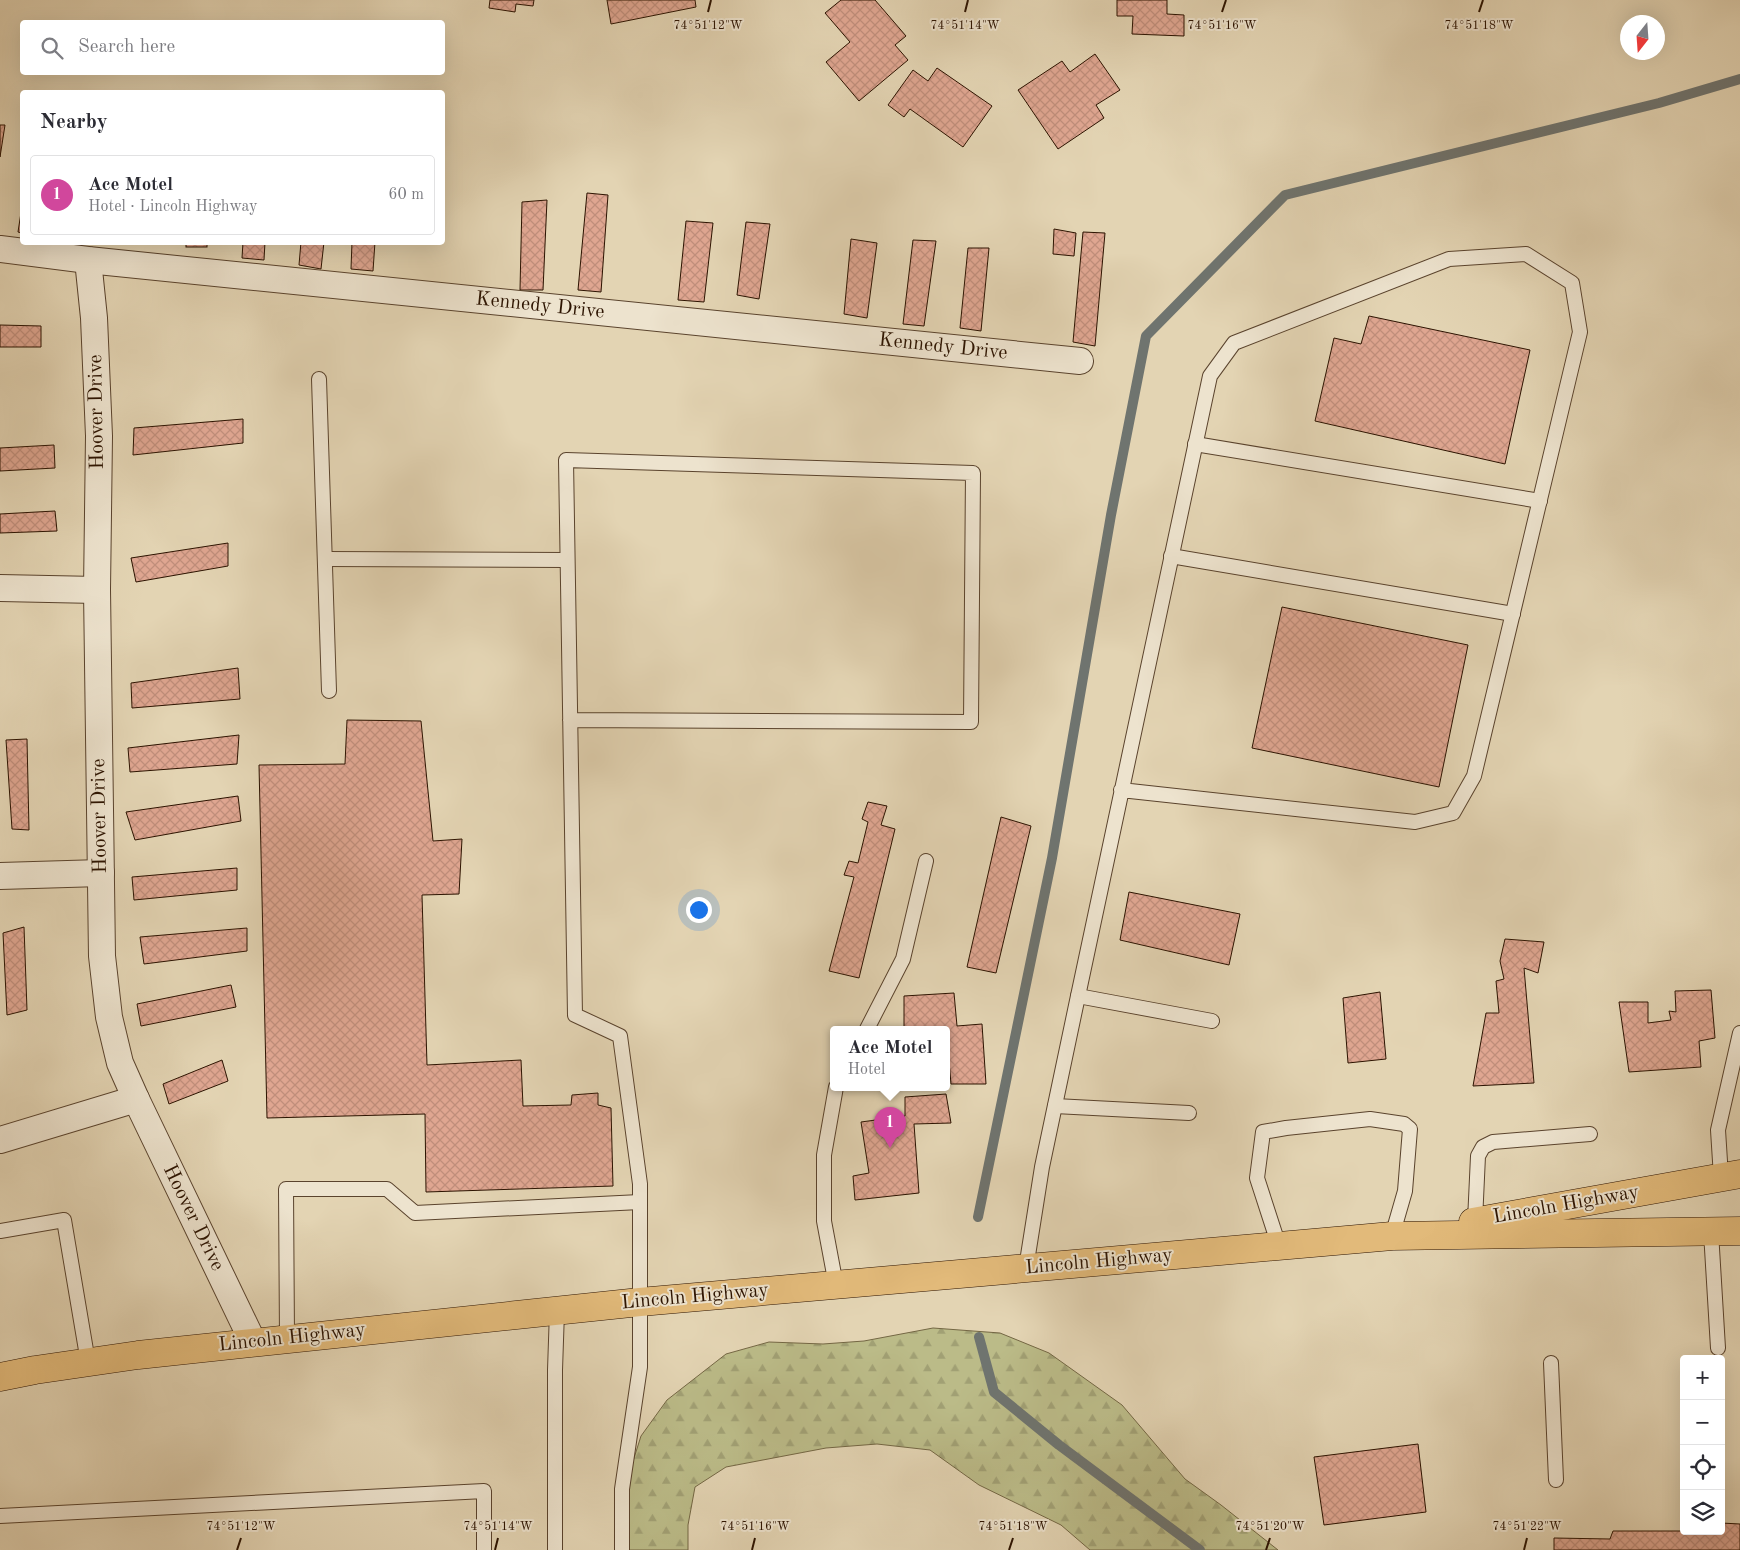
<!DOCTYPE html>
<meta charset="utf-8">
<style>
body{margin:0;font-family:"Old Standard TT",serif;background:#f7f7f7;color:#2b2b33}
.controls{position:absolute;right:15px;bottom:15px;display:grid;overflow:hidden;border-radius:5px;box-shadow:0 5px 20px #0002}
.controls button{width:45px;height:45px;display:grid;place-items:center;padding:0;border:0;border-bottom:1px solid #e1e1e2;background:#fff;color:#2b2b33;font:25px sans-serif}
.compass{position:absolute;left:1620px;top:15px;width:45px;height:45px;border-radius:50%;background:#fff;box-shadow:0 5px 20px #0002;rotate:197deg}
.you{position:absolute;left:698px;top:909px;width:18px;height:18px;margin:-12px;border:4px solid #fff;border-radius:50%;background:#1a73e8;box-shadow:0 0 0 8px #1a73e833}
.badge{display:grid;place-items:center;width:32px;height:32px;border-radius:50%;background:#7c3aed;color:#fff;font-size:16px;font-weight:700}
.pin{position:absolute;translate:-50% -41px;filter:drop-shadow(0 1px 2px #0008)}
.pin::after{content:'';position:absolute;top:26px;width:18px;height:15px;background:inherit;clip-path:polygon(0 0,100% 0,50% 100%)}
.popup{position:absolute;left:830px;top:1026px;width:120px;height:65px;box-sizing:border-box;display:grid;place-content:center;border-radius:5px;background:#fff;filter:drop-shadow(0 1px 4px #0005);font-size:16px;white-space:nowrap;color:#7c7c81}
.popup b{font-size:19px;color:#2b2b33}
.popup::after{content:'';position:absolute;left:50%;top:100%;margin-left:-10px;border:10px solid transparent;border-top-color:#fff}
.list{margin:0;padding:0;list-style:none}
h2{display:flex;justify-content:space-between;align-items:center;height:65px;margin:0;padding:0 20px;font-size:21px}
h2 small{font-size:16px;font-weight:400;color:#7c7c81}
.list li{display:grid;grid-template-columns:32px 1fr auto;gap:15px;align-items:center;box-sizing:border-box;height:80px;margin:0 10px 10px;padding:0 10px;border:1px solid #e1e1e2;border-radius:5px}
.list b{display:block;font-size:19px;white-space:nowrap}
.list p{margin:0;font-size:16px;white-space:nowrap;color:#7c7c81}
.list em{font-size:16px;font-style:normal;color:#7c7c81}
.icon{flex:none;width:28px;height:28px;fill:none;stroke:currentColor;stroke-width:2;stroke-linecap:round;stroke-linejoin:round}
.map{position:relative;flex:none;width:1740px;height:1550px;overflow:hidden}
.search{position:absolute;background:#fff;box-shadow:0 5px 20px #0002;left:20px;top:20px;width:425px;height:55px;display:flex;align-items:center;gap:12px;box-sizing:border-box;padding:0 18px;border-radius:5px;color:#7c7c81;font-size:19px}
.panel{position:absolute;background:#fff;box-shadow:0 5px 20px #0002;left:20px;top:90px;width:425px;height:155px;border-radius:5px}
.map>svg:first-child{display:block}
.forest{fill:url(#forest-firs);stroke:#746744}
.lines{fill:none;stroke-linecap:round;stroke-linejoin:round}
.stream{stroke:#6f746f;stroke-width:10}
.building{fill:url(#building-cross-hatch);stroke:#2c1300}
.lane-casing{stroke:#5a432d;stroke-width:16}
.street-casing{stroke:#5a432d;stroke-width:28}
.primary-casing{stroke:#2c1300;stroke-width:29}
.lane{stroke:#ede3ce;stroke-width:14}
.street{stroke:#ede3ce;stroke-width:26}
.primary{stroke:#e2ba7a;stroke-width:28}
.ticks{fill:none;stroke:#2c1300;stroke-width:2}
.labels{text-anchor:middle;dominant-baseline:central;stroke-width:4;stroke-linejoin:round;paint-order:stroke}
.street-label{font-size:20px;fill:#2c1300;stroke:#ede3ce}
.ticks-label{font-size:12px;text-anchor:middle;fill:#2c1300;stroke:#ede3ce;stroke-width:4;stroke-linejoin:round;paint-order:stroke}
</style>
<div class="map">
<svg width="1740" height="1550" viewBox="0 0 1740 1550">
<defs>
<pattern id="forest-firs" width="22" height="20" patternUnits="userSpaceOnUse" patternTransform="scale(1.25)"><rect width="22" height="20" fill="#bb8"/><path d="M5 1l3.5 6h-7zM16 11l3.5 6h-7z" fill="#a1a074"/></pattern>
<pattern id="building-cross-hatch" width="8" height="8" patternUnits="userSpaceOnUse" patternTransform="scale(1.25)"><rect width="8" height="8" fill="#dfa691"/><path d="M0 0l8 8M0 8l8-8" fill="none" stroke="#c08e7b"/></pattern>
</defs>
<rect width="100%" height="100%" fill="#e3d4b3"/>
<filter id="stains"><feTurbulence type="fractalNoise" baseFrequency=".004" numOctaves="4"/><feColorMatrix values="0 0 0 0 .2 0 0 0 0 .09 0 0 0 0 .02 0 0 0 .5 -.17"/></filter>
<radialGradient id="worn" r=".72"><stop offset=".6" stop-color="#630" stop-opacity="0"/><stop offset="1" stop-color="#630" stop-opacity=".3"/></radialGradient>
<polygon class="forest" points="933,1328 1000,1333 1049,1353 1122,1405 1185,1479 1221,1505 1278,1550 1090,1550 1061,1525 979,1485 930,1450 877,1444 826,1448 726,1467 695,1487 688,1525 688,1550 624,1550 628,1477 641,1436 667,1400 726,1354 769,1342 823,1344 864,1341"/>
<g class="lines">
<g class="stream">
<polyline points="978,1217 1052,858 1111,515 1146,336 1285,195 1659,103 1740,79"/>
<polyline points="979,1337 994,1392 1059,1445 1200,1550"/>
</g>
</g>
<g class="building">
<polygon points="490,0 534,0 533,6 516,4 515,12 489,8"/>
<polygon points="607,0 695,0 696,7 611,24"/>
<polygon points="841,0 875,0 906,36 895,45 908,60 859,101 826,62 850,42 825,13"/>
<polygon points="1117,0 1167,0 1167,14 1184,15 1184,36 1132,34 1133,16 1117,16"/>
<polygon points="1095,54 1120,90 1096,105 1104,118 1058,149 1018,90 1062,61 1070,72"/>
<polygon points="937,68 992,106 963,147 910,109 904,117 888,105 913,70 928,81"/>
<polygon points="0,125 5,125 0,157"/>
<polygon points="587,193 608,195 601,292 578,290"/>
<polygon points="547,200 543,290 520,290 522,202"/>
<polygon points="22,206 22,233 18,232"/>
<polygon points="686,221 713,223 704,302 678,300"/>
<polygon points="746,222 770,224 759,299 737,295"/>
<polygon points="1054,229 1076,233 1074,256 1053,254"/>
<polygon points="1083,232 1105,233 1095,346 1073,342"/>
<polygon points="851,239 877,243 867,318 844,314"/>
<polygon points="913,240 936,241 924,326 903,324"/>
<rect x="186" y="242" width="21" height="5"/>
<polygon points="243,242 265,242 264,260 242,258"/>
<polygon points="301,242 324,242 321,269 299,265"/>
<polygon points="352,242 375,242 373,271 351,269"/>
<polygon points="968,248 989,248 981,331 960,328"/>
<polygon points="1369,316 1530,350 1505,464 1315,421 1334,338 1361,344"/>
<polygon points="0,325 41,326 41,347 0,347"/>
<polygon points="243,419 243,443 133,455 134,428"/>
<polygon points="54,445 55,468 0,471 0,448"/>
<polygon points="55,511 57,531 0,533 0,514"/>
<polygon points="228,543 228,566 136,582 131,558"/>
<polygon points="1282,607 1468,645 1439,787 1252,748"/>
<polygon points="238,668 240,699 132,708 131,683"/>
<polygon points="347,720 421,721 433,841 462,839 459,894 422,895 427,1065 521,1060 523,1106 571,1105 572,1095 598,1093 598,1105 611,1108 613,1186 426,1192 425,1114 267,1118 259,765 345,764"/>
<polygon points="239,735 237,764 130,772 128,748"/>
<polygon points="27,739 29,830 12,829 6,740"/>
<polygon points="238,796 241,821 135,840 126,812"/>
<polygon points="868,802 887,806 881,825 895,829 859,978 829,971 854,877 844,875 849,861 858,863 868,822 862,819"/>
<polygon points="1001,817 1031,826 996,973 967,967"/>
<polygon points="237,868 237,890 134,900 132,877"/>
<polygon points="1129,892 1240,914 1229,965 1120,940"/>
<polygon points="24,927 27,1010 7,1015 3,933"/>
<polygon points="247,928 247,951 144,964 140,937"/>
<polygon points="1505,939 1544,942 1538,973 1524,968 1534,1083 1473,1086 1486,1013 1499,1013 1496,981 1504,979 1500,961"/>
<polygon points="231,985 236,1007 141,1026 137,1004"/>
<polygon points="1711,990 1715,1038 1699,1041 1701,1067 1629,1072 1619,1002 1648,1002 1648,1023 1671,1020 1669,1011 1676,1012 1675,991"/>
<polygon points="1380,992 1386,1059 1348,1063 1343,998"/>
<polygon points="954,993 957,1026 982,1024 986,1084 951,1084 946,1029 904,1029 904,996"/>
<polygon points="222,1060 228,1081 169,1104 163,1084"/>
<polygon points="946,1094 951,1123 914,1124 919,1193 855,1200 853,1176 869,1173 861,1122 905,1116 905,1097"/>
<polygon points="1418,1444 1426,1512 1324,1525 1314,1457"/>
<polygon points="1721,1523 1740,1524 1740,1550 1554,1550 1554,1538 1610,1539 1613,1531 1721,1531"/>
</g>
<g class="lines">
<g class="lane-casing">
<g id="lane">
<polyline points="319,379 329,691"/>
<polyline points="1195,444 1540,501"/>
<polyline points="1171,556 1513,614"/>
<polyline points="325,559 567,560"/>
<polyline points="570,720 971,722 973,473 566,460 575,1015 620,1036 640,1184 640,1367 622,1489 622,1550"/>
<polyline points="1078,996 1212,1021"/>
<polyline points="867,1029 903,959 926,861"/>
<polyline points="1055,1106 1189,1113"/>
<polyline points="1721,1177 1718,1130 1740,1033"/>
<polyline points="1475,1221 1478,1156 1483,1147 1493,1142 1590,1134"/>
<polyline points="0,1231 64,1220 88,1362"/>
<polyline points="1711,1232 1718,1348"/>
<polyline points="1279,1246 1257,1178 1263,1132 1286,1128 1370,1119 1404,1124 1410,1129 1405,1191 1392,1236"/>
<polyline points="1026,1268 1042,1167 1078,996 1210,376 1234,343 1449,259 1526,254 1572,283 1580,332 1474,776 1453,813 1415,822 1121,790"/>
<polyline points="836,1285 824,1221 824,1155 836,1087"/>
<polyline points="287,1338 286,1189 387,1189 415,1213 640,1202"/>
<polyline points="1551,1363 1556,1480"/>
<polyline points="0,1516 484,1491 484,1550"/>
<polyline points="555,1550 555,1370 557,1311"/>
</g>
</g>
<g class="street-casing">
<g id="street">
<polyline points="0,249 88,260 1080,361"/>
<polyline points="88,260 94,318 99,436 97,590 102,956 109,1017 120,1063 136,1099 253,1342"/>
<polyline points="0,588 97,590"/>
<polyline points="0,876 101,873"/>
<polyline points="0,1140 136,1099"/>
</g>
</g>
<g class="primary-casing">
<g id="primary">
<polyline points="1473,1222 1740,1174"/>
<polyline points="0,1377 35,1370 138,1355 640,1302 1392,1236 1740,1231"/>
</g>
</g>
<use href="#lane" class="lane"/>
<use href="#street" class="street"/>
<use href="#primary" class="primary"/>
</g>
<path class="ticks" d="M708,12L711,0M965,12L968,0M1222,12L1226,0M1479,12L1483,0M237,1550L241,1538M495,1550L498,1538M752,1550L755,1538M1009,1550L1013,1538M1266,1550L1270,1538M1524,1550L1527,1538"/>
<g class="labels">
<g class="street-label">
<text transform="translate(540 306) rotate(6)">Kennedy Drive</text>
<text transform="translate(943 347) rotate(6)">Kennedy Drive</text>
<text transform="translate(97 412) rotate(-91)">Hoover Drive</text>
<text transform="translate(100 816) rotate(-91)">Hoover Drive</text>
<text transform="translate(1566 1205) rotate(-10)">Lincoln Highway</text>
<text transform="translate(193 1218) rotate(64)">Hoover Drive</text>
<text transform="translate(1099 1262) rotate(-5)">Lincoln Highway</text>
<text transform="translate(695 1297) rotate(-5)">Lincoln Highway</text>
<text transform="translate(292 1338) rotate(-6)">Lincoln Highway</text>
</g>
</g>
<g class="ticks-label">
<text x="708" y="29">74°51'12"W</text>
<text x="965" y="29">74°51'14"W</text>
<text x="1222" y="29">74°51'16"W</text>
<text x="1479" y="29">74°51'18"W</text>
<text x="241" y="1530">74°51'12"W</text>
<text x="498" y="1530">74°51'14"W</text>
<text x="755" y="1530">74°51'16"W</text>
<text x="1013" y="1530">74°51'18"W</text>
<text x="1270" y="1530">74°51'20"W</text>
<text x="1527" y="1530">74°51'22"W</text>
</g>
<rect width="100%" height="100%" filter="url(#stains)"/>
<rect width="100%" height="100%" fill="url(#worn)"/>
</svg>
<div class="controls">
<button>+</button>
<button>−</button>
<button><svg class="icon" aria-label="locate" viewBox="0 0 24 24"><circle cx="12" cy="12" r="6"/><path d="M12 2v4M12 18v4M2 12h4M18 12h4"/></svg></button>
<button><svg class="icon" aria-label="layers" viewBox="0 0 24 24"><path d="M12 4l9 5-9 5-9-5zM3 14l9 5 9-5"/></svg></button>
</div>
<svg class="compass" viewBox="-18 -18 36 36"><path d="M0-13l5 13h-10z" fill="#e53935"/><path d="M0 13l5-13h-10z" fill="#7c7c81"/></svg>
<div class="you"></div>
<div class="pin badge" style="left:890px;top:1148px;background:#d1479c">1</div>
<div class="popup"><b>Ace Motel</b>Hotel</div>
<div class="search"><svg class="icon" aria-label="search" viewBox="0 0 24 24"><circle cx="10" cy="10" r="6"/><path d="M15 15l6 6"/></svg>Search here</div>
<section class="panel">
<h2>Nearby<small></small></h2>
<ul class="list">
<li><span class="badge" style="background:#d1479c">1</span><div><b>Ace Motel</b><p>Hotel · Lincoln Highway</p></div><em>60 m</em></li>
</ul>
</section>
</div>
